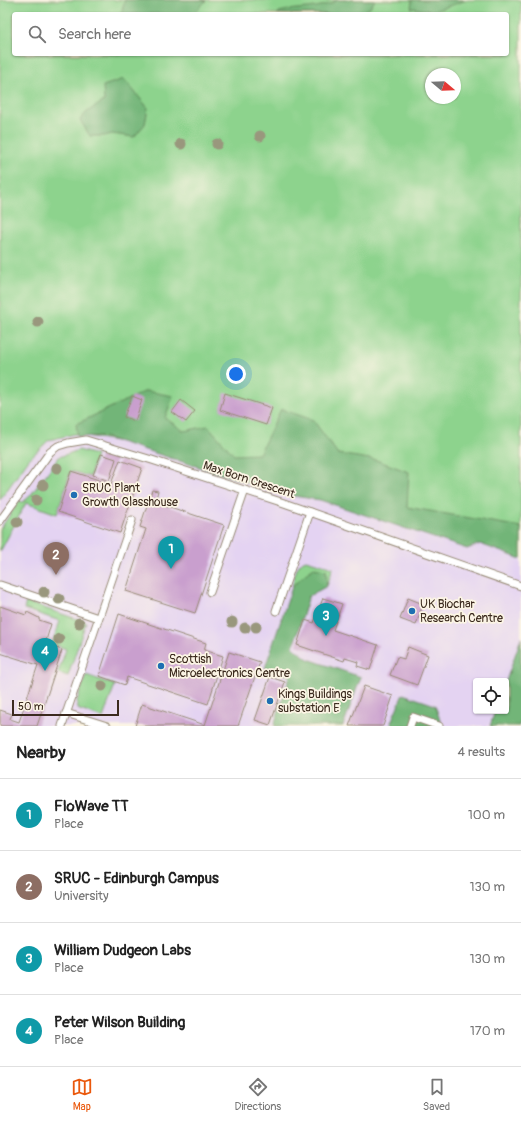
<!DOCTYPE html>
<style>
body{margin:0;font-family:Pangolin,sans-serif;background:#f2f2f2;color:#222}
.controls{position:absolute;right:12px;bottom:12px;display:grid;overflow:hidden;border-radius:4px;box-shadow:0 1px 3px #0004}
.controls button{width:36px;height:36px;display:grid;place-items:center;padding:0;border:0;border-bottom:1px solid #e0e0e0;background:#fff;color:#222;font:20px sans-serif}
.compass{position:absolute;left:425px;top:68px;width:36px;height:36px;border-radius:50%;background:#fff;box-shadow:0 1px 3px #0004;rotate:109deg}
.scale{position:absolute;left:12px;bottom:10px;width:107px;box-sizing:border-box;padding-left:4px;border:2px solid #3b2a1e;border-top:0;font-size:11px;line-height:14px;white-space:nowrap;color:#3b2a1e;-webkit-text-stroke:3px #fcf5e5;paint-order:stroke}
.you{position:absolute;left:236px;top:374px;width:14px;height:14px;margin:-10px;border:3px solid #fff;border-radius:50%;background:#1a73e8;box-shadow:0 0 0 6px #1a73e833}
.badge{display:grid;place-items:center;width:26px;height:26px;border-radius:50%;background:#ea580c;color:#fff;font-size:13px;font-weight:700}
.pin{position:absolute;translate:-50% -33px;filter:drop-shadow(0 1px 2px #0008)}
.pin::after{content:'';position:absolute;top:21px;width:14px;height:12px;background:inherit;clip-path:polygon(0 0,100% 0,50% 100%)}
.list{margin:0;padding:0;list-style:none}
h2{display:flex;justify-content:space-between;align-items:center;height:52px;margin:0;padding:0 16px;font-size:17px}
h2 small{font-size:13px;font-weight:400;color:#767676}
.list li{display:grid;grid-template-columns:26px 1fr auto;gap:12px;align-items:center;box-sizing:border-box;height:72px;padding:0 16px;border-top:1px solid #e0e0e0}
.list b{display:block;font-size:15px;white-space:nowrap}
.list p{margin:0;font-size:13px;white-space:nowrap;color:#767676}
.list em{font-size:13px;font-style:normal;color:#767676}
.icon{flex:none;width:22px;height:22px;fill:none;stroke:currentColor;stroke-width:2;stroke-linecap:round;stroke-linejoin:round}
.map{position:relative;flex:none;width:521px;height:726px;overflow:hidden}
.search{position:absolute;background:#fff;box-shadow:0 1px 3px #0004;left:12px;right:12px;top:12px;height:44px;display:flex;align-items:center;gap:10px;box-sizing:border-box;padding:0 14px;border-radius:4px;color:#767676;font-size:15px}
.sheet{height:340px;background:#fff}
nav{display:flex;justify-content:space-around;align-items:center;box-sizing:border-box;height:56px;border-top:1px solid #e0e0e0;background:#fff;font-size:11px;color:#767676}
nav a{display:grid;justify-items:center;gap:2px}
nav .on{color:#ea580c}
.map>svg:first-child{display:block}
.built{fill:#e4d3f2;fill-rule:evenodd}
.green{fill:#8dd38d;stroke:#647e56;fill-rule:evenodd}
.forest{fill:#72b578;stroke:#56704b}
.building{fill:#c99fce}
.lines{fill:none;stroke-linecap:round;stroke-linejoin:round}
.lane-casing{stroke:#978a76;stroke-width:9}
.lane{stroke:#fff;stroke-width:7}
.tree{fill:#99977d}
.poi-dot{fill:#1f6fb2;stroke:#fcf5e5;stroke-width:1.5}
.labels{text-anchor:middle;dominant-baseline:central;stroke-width:3.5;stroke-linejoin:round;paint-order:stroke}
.street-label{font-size:12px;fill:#3b2a1e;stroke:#fcf5e5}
.poi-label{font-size:12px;fill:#3b2a1e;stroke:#fcf5e5;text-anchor:start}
</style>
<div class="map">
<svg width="521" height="726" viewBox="0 0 521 726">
<rect width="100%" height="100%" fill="#fcf5e5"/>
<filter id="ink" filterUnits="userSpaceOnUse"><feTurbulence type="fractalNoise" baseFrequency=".025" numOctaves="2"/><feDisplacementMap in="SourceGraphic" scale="8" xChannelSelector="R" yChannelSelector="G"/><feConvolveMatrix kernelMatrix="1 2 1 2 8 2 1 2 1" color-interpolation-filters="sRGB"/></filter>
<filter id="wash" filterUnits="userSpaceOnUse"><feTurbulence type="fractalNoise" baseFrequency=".012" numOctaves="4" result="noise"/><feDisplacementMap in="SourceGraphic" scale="16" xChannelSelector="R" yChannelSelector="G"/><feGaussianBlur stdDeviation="0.9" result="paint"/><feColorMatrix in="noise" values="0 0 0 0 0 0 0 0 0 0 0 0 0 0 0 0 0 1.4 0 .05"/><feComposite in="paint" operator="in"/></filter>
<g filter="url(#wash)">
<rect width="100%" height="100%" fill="#f3e9ce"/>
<path class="built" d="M75,434L156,448L521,530V726H0V500L29,459L49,440ZM476,681H506V711H476Z"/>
<g class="green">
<path d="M0,0H521V530L325,492L156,448L75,434L49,440L29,459L0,500ZM14,14H507V54H14ZM431,74H455V98H431Z"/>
<polygon points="79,450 96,455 90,477 71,471 57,514 26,503 0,552 0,529 19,501 23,502 30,496 59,457"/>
<path d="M306,560L333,568L327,586L326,570L292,587C294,579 296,562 306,560Z"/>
<polygon points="26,602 86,622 68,676 58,673 66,649 52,644 60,621 24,609"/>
<polygon points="86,675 115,685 103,718 80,710 78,709 77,701"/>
</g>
<g class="forest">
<polygon points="125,0 203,0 206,1 195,12 184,14 121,14"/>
<path d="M338,0H375L370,8L358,14H277L279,12C298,7 320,10 338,0Z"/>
<polygon points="412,0 467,0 434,11 411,8"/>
<polygon points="124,79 148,108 145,124 134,137 112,134 104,136 90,136 80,120 87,112 104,101 103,86"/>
<polygon points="146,391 173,396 165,418 184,431 208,426 234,455 259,454 281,409 313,420 338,454 376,460 409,472 407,507 521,527 521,559 480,544 467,549 320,500 287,495 101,436 78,437 76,424"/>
<polygon points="314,568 326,570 327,586 309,596 293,647 308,659 361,677 343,726 275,726 274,725 290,676 265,668 292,587 304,575"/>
<polygon points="521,638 521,721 519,726 490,726 495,711 506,711 506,681"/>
<polygon points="403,694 435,705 441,723 439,726 392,726 391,722"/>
</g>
<g id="blocks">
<g class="building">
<polygon points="225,393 272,408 266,425 220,410"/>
<polygon points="132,396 142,400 135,421 124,417"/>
<polygon points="181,400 195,411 186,422 172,412"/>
<polygon points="101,454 116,459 109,481 93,475"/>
<polygon points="120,460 142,468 120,533 58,512 71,471 111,484"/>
<polygon points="152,490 158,491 155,502 224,525 195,613 126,591 146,529 140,527"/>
<polygon points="323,598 342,604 333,630 378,645 370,670 357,666 358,662 345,658 344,661 297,645 305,620 314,623"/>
<polygon points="408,598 423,604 416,625 400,619"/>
<polygon points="0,606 26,615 27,612 39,618 39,620 51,624 45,644 62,650 37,726 0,726 0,710 12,714 10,719 19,722 38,665 0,653"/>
<polygon points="119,614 206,643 204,650 223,656 208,704 127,677 125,685 99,676"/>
<polygon points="408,647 428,655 417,685 390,675 397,657 404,659"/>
<polygon points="229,652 260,662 238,726 135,726 142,704 205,725"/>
<polygon points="270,677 285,682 270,725 255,720"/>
<polygon points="364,686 393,696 383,726 349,726"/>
</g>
</g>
</g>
<g filter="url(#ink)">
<use href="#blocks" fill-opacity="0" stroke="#978a76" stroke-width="1"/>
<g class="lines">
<g class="lane-casing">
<g id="lane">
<polyline points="0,521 50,452 58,446 68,443 86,440 152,460 284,503 521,586"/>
<polyline points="0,585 98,618"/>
<polyline points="210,592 245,490"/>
<polyline points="276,611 296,553 310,512"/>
<polyline points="66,713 107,726"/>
<polyline points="62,726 132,520"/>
<polyline points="410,726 413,717 439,726"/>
</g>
</g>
<use href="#lane" class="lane"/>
</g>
<g class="tree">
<circle cx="260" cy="136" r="5.5"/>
<circle cx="181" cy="144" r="5.5"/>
<circle cx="217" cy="144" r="5.5"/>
<circle cx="38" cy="322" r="5.5"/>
<circle cx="57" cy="468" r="5.5"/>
<circle cx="43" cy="485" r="5.5"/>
<circle cx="36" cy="500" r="5.5"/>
<circle cx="17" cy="522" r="5.5"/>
<circle cx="44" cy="592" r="5.5"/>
<circle cx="59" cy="599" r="5.5"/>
<circle cx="232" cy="622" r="5.5"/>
<circle cx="79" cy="623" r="5.5"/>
<circle cx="256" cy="627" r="5.5"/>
<circle cx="245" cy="628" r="5.5"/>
<circle cx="59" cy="639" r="5.5"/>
<circle cx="102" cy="686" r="5.5"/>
</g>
</g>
<g class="poi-dot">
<circle cx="74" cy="495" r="4"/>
<circle cx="412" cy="611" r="4"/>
<circle cx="161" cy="666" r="4"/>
<circle cx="270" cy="701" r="4"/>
</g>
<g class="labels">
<g class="street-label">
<text transform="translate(249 480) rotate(18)">Max Born Crescent</text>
</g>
<g class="poi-label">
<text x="82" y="488">SRUC Plant<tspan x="82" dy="14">Growth Glasshouse</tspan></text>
<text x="420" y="604">UK Biochar<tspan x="420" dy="14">Research Centre</tspan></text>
<text x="169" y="659">Scottish<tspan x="169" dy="14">Microelectronics Centre</tspan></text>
<text x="278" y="694">Kings Buildings<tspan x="278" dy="14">substation E</tspan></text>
</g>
</g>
</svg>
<div class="controls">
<button><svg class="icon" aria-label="locate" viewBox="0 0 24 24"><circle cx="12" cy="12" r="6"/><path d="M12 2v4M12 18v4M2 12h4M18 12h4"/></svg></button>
</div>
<svg class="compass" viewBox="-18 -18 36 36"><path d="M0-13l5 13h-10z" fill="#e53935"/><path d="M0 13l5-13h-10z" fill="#767676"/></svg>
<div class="scale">50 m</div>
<div class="you"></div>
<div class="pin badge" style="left:171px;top:569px;background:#0f9aa8">1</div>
<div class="pin badge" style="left:56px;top:575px;background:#8d6e63">2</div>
<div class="pin badge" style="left:326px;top:636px;background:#0f9aa8">3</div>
<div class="pin badge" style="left:45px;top:671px;background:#0f9aa8">4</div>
<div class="search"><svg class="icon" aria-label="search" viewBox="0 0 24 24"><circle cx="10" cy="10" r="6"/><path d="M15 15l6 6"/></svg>Search here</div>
</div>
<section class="sheet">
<h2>Nearby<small>4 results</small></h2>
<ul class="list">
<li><span class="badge" style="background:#0f9aa8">1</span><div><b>FloWave TT</b><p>Place</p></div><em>100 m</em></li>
<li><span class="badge" style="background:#8d6e63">2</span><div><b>SRUC - Edinburgh Campus</b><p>University</p></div><em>130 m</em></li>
<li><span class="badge" style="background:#0f9aa8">3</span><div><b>William Dudgeon Labs</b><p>Place</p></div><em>130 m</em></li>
<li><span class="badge" style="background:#0f9aa8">4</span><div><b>Peter Wilson Building</b><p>Place</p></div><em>170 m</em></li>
</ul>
</section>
<nav>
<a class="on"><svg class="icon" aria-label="map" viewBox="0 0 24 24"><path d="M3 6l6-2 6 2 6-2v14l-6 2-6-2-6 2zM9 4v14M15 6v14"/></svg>Map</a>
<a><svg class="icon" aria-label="directions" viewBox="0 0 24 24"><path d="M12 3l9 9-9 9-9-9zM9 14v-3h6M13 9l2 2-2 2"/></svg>Directions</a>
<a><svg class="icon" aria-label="saved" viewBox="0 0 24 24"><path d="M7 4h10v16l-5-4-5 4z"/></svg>Saved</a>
</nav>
